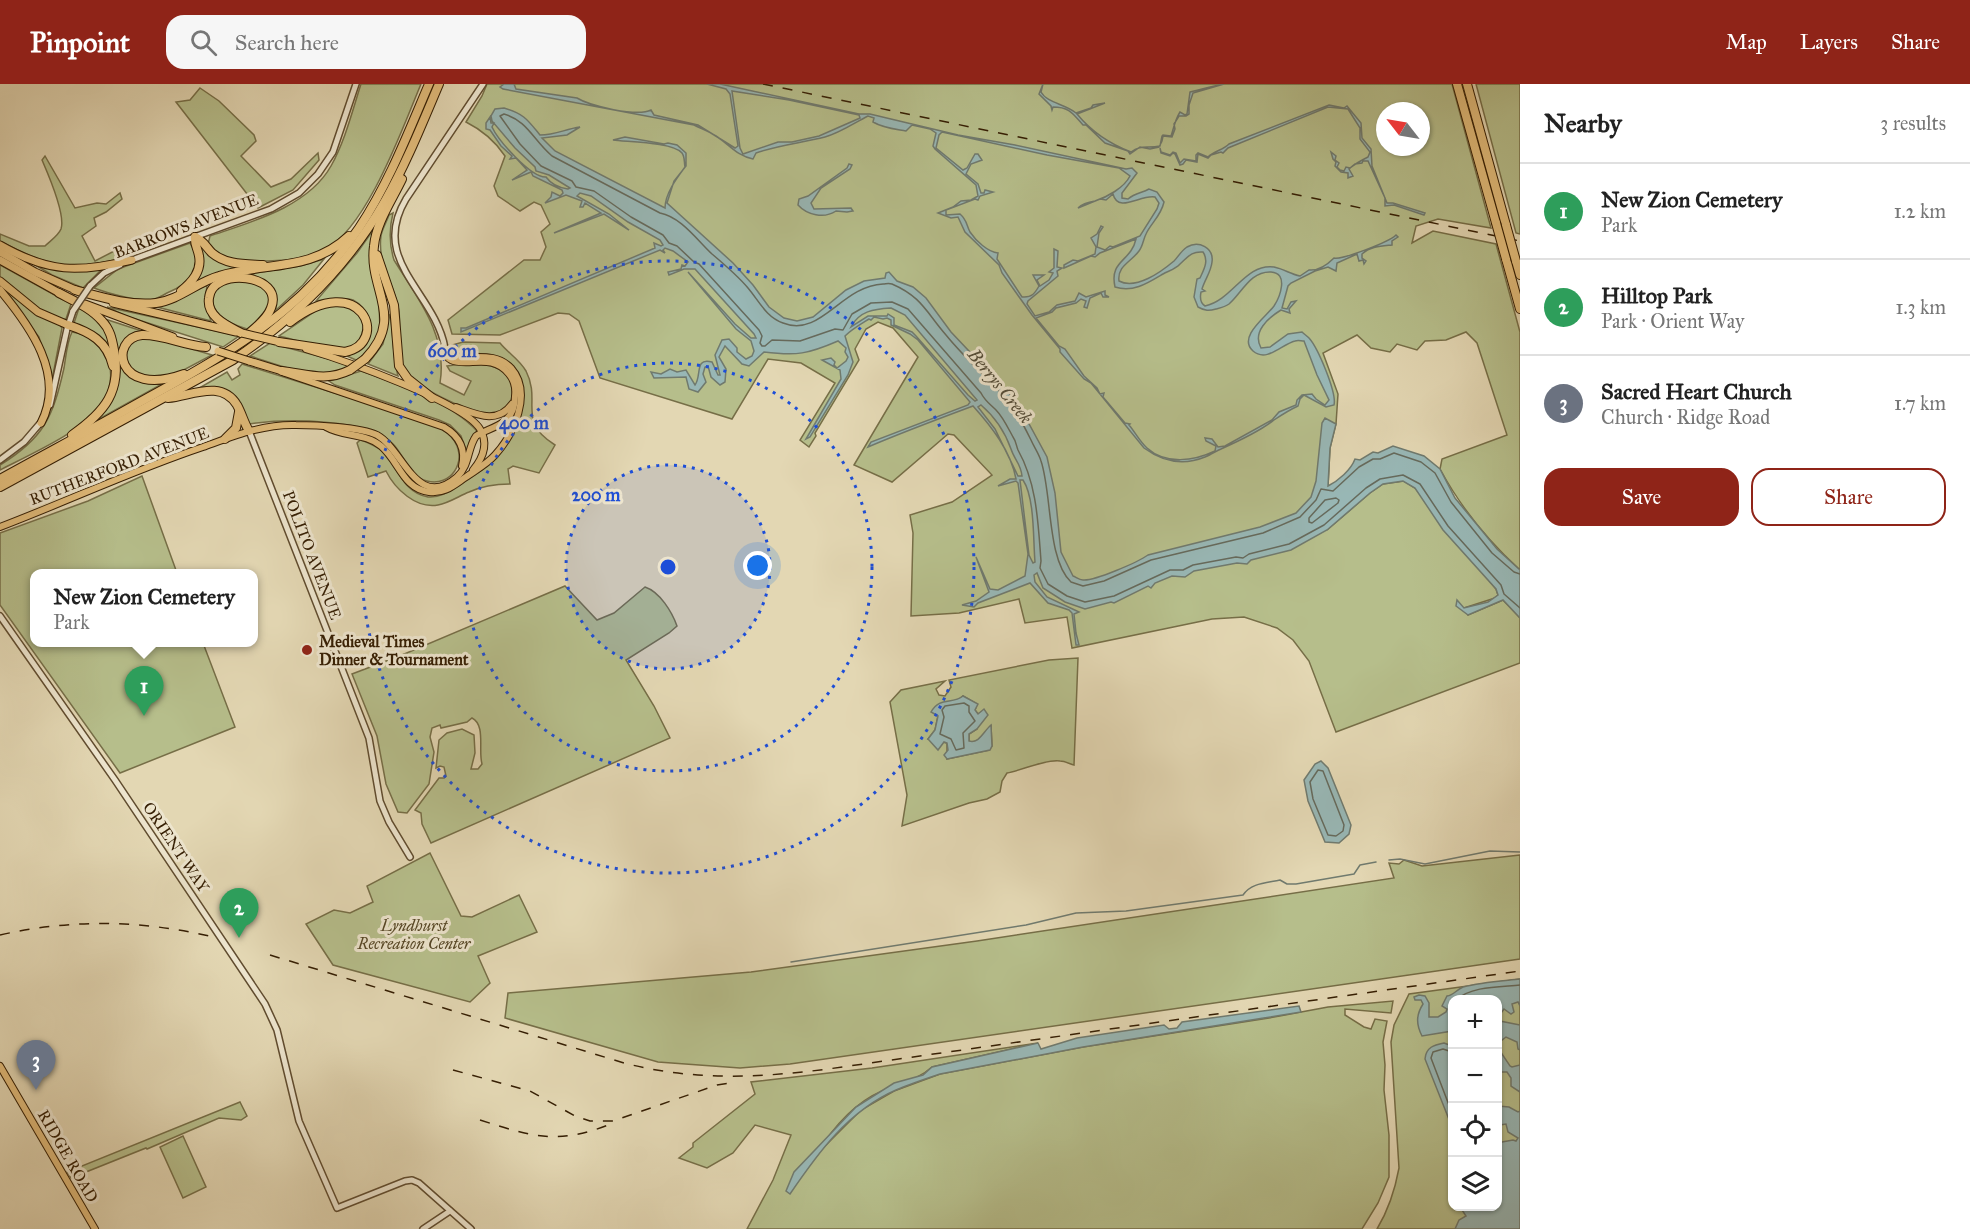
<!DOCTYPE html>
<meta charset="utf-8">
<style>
body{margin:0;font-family:"IM FELL Great Primer",serif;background:#f6f6f6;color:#222}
.controls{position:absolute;right:18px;bottom:18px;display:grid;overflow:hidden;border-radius:12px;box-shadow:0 2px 4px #0004}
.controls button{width:54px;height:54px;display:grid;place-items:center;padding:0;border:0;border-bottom:2px solid #e0e0e0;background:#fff;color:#222;font:30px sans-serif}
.compass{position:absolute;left:1376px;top:18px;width:54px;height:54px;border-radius:50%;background:#fff;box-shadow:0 2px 4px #0004;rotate:301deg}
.you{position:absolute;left:758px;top:482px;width:21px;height:21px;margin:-15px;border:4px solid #fff;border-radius:50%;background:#1a73e8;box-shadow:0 0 0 9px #1a73e833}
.badge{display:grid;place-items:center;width:39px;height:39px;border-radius:50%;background:#8f2418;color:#fff;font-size:20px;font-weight:700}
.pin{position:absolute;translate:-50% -50px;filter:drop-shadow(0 2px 3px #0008)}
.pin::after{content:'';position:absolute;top:32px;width:21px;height:18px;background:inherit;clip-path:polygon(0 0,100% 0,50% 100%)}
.popup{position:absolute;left:30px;top:485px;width:228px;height:78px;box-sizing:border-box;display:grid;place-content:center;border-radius:12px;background:#fff;filter:drop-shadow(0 2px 4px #0005);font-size:20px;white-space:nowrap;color:#767676}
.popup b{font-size:22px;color:#222}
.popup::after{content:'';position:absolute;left:50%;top:100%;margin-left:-12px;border:12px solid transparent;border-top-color:#fff}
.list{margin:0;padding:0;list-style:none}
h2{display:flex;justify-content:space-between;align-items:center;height:78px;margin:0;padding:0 24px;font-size:26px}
h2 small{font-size:20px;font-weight:400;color:#767676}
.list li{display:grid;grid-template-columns:39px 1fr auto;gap:18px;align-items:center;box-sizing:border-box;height:96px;padding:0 24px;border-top:2px solid #e0e0e0}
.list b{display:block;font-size:22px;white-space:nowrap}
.list p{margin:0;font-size:20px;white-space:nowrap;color:#767676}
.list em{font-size:20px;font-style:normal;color:#767676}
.actions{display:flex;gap:12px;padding:18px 24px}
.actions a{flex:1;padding:14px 0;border:2px solid #8f2418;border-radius:18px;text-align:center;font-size:21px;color:#8f2418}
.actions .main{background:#8f2418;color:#fff}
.icon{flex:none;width:33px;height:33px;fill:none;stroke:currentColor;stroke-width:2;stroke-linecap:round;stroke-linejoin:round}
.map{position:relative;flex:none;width:1520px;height:1145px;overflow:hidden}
header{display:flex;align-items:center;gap:36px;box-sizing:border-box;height:84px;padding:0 30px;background:#8f2418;color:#fff}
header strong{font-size:28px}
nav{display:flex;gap:33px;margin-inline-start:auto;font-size:21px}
.search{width:420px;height:54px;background:#f6f6f6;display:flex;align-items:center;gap:15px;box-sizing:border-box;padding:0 21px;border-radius:18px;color:#767676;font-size:22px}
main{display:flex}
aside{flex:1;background:#fff}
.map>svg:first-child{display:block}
.green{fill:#b6be8b;stroke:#766e47;stroke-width:1.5;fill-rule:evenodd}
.water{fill:#98b7b5;stroke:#707a6e;stroke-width:1.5;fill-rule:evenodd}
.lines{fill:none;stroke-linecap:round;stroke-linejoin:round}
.shore{stroke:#666a5c;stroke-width:1.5}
.stream{stroke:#707a6e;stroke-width:1.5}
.tertiary-casing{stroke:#604c2f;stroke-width:8}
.primary-casing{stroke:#351e03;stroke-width:8}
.trunk-casing{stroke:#351e03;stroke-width:9}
.motorway-casing{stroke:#351e03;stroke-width:10}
.tertiary{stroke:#ede5ce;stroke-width:5}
.primary{stroke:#e2bc7a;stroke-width:6}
.trunk{stroke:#e2bc7a;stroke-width:7}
.motorway{stroke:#e2bc7a;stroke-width:8}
.rail{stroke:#351e03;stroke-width:1.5;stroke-dasharray:10 10;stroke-linecap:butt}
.tertiary-bridge-casing{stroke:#604c2f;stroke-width:8;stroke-linecap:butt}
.trunk-bridge-casing{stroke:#351e03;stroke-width:9;stroke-linecap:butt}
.motorway-bridge-casing{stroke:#351e03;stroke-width:10;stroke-linecap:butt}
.tertiary-bridge{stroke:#ede5ce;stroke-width:5}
.trunk-bridge{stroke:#e2bc7a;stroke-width:7}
.motorway-bridge{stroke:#e2bc7a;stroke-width:8}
.ring{fill:none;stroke:#1d4ed8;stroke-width:3;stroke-dasharray:3 6}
.poi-dot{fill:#8f2418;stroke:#ede5ce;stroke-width:2}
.labels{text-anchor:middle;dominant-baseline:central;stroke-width:6;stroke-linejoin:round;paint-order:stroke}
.street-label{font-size:16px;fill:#351e03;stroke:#ede5ce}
.poi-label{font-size:16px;font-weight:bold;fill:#351e03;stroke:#ede5ce;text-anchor:start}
.park-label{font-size:16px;font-style:italic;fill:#554625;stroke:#ede5ce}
.water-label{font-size:18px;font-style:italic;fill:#534c38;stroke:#ede5ce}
.centre{fill:#1d4ed8;stroke:#ede5ce;stroke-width:3}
.ring-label{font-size:18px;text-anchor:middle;font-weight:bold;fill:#1d4ed8;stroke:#ede5ce;stroke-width:6;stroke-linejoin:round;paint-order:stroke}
</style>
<header>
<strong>Pinpoint</strong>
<div class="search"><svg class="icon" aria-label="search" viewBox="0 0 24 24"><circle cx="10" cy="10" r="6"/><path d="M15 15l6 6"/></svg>Search here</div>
<nav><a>Map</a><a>Layers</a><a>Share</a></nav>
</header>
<main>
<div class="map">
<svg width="1520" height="1145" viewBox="0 0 1520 1145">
<rect width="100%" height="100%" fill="#e3d7b3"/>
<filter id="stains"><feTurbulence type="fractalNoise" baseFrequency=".00333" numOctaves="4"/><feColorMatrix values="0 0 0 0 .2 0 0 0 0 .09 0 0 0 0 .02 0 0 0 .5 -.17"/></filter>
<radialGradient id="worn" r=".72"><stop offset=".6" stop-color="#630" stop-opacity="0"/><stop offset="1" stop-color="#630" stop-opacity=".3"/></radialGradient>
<g class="green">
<path d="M361,0H421C402,45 368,142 325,166C308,175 286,176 267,177C244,178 224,178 208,160L210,152C251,138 308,123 331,82C345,57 352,28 361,0Z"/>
<path d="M487,0H1452L1491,144L1438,135L1416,142L1412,159L1433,147L1496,160L1520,248V486C1487,456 1461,424 1440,385L1442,375L1507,351L1477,259L1466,248L1446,256L1425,257L1417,266L1397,260L1390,268L1371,264L1357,251L1323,269L1338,310L1336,340L1330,364L1328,403V445L1370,409L1383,400L1404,397L1415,404L1496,505L1498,511L1495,514L1464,524L1468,531L1503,516L1520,534V579L1336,648L1309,577L1293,556L1277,544L1244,533L1212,535L1072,564L1067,533L1025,539L1019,515L959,529L911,532L913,449L910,431L952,418L992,391L954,351L948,350L892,398L854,381L918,273L893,244L878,238L866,245L855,265L859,276L815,349L816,352L809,363L800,356L835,299L801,279L768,275L732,335L600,294L579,237L569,230L558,229L500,251L452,250L448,236L524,176H540L546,163L541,148L550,140L541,121L534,118L520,127L498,112L494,102L505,72C495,57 482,46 466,38L482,12ZM1385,27H1421V63H1385Z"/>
<polygon points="1476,0 1520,0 1520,150 1516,149"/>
<polygon points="200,4 219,17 254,51 256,57 241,72 271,103 291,95 318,69 319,76 293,106 258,124 176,18 190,16"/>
<path d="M45,72L75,124L97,119L106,120L120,109L122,115L106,128L94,134L96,142L82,152L95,177L120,164L125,173C73,188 47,183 0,157V150L29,162H45C50,157 58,152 61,145C66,130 48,90 42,76Z"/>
<path d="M393,129C389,145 389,160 394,176C418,215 448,251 440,299L464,311L471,297L450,287L447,282C469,278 510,276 512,305C512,311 513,313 510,318C505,326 497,332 487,331C471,329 421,305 410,293C407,290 405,285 403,281C396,269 401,242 399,227C395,201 377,180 381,152C382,145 387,137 389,131Z"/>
<path d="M376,142L380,245L373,261L358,277L347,272C354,269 361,266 366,260C376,245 368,224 353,216C344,212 326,216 316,217L357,169Z"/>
<path d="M190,159C206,183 189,200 167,209C162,212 155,216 150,216C136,217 107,209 94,204L118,185Z"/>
<polygon points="201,160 207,167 243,182 228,186 190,203 201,187 198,161"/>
<path d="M324,175L303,201L276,226C276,205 270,197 250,190L300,182Z"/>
<polygon points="32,179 65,187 101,186 83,204 52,191"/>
<polygon points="0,181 71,220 66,235 61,236 44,229 0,194"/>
<path d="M246,197C263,201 268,203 270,221L263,232L247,245C227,239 205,228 215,204L228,198Z"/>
<polygon points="207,201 205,219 211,237 157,223 181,214"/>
<polygon points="0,202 35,228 60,241 62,244 52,296 39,253"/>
<path d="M338,220C345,221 355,223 360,229C369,240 361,260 348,264C331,269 297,256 279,252L320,224Z"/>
<polygon points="107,223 239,252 223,263 126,232"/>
<path d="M79,224C105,236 107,248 113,274C102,258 93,246 74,239Z"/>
<path d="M390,230C394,251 392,271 398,292L368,280L383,260Z"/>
<path d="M105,235L148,249L138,250L120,272C120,296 142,299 162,300L92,339C101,331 110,321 115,309C124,291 114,252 105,235Z"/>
<path d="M72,248C89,250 105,262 109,278C113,294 110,308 101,322C87,345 25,373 0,386V381C44,354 53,333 64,284C66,272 67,258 72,248Z"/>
<polygon points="141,254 165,257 212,271 178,289 152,295 131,287 125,272 129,260"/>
<path d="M463,258L500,259C508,269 519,275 526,287C542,318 516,337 555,361L539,389L513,382L508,385L510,400C496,400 482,402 469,408C459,412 449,419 438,421C416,425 395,405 386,387L368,393L357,359L360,356C368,358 375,362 381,366C398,381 402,409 428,413C439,414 449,408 458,402C471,394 484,385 495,375C519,349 544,287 495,272C483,268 468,270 455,269L451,265L452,261Z"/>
<path d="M270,259L351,281C323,301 280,281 250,272Z"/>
<path d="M242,280L430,339C439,344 450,348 455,358C467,378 451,403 427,397C411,394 404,372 394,361C370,333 283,335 249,340L220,305L201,303L227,288L232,296L240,291L238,285Z"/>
<path d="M361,287C398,300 450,318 477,347L470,356L467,369L461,352L450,341L439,336L335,301L329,297Z"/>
<polygon points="142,392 177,489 34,490 34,558 203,559 235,643 120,689 0,521 0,449 88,417"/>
<path d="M565,502L597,536L614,529L645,503C660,508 672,528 677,542L669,549L626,576L654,622L670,654L431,759L422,740L421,729L415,726L439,694H444L446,692L444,683L440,682L436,684L439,656L447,649L462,645L474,651L475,669L471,685H478L482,680C478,666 486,641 472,634L467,638L441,644L440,641L432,644L430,653L434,668L429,700L407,729L398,728L386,700L377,652L352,590L402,571Z"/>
<path d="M1078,574L1074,681C1070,680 1065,677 1060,677C1046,675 1023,686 1007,689L1002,697L1000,708L987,715L969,719L902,742L907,711L890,618L901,606L945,597L936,605L939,611L945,612L951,603L949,596L1049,576ZM963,612L977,620L975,626L978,630L982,628L977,645L969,650V658C979,660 984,649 991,642L992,662L989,666L947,675V659L928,655L935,646L938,632Z"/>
<polygon points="430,769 461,832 472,833 519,811 537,848 478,872 490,899 470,918 333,881 306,840 334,826 350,829 373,818 367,802"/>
<polygon points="1520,771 1520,875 790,980 740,984 658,978 505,934 508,909 751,888 977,857 1394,794 1389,779 1399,780 1404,776 1422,782"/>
<path d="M1520,895V1145H1377C1389,1125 1395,1106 1399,1084L1391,958L1394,941L1409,910ZM1452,916H1498V1122H1452Z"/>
<path d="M1393,917L1391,929L1345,925V931L1364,943L1371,945L1375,935L1387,937L1383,958L1385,981L1384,1006L1389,1051V1093L1378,1119L1362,1145H747L773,1096L791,1051L755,1041L733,1069L707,1084L679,1074L693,1063V1059L755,1010L751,998L872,984L1038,959L932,983C918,996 899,999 882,1007C854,1019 832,1045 816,1071L861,1026L894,1007L940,990L1083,963L1269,934L1328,923Z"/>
<polygon points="240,1018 247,1032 241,1036 219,1034 147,1065 146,1064 71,1094 67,1088"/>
<polygon points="183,1052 206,1103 183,1114 160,1063"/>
</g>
<g class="water">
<path d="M504,0H514L516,5L577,14C590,22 637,33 651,26L654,31L698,41L735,64L738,62L730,10L726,5L707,0H720L859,30H870L958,51L1015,61L1126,85L1132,84L1137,89L1122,109V114L1128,115C1135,109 1142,109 1149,105L1157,108L1164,118C1161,132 1151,139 1146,150C1143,156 1143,162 1139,167C1131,178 1117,182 1119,197C1136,206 1161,188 1174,177C1178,173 1181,167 1187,163C1199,156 1214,164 1212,178C1211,188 1205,195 1202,205L1205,207L1201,208C1200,213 1200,219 1205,222C1233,216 1245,179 1274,183C1284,185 1290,190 1300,192L1309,186C1318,187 1327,181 1334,174C1342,176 1389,158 1396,151L1398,153L1392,157V161C1382,162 1371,162 1362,170V174L1366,177L1364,180L1363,176L1359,177L1357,170L1337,179L1336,187L1328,183L1315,187L1291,199L1288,202L1282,224L1287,225L1291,218L1296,217L1289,225L1290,229L1281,226C1268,234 1252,248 1261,264L1270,263L1288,250L1302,248C1304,250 1307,252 1309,254C1318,264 1337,309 1334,321L1326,323L1304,311L1300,315L1298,322C1289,326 1283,330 1274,336C1259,348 1239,357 1221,365C1216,367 1211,371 1205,373C1183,382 1163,378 1144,364L1091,299L1084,295L1060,268V265L1032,231L1002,189L999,181L965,148L958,133L951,134L938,129L953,123L961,117L971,116L978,112L976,101L935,65L933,62L936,49L930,45L912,41L906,47C895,45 883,44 873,38L874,34L868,32C854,39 840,49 825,53C801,59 779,61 756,69L753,75C737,72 730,61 716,52C710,48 702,45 694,41L503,5L500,3ZM732,7L789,16L859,31L860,34L819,52L792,58H778L743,70L740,64ZM942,48L1047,71L1119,84L1130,92C1124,104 1107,113 1095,117C1089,118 1082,120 1078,124L1100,115L1106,116L1113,110C1118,130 1141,110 1155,113L1159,119L1157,125L1140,152L1113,163L1110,162L1105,166L1097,163L1099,149L1103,143L1101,142L1097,150L1091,154L1096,163L1095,170L1078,177L1073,176L1064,181V184L1091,172L1095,173L1100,169L1136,155C1131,178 1109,176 1115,203C1133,209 1148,199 1163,190C1168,187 1176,185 1180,180C1188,173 1191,167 1203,168C1209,177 1204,185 1200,194L1197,195L1194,213L1198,223C1205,227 1209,227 1216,225C1220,224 1225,223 1229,220C1242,209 1250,187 1271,188C1289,189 1280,213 1274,222C1267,232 1237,253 1253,267C1267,279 1282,260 1295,257C1298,256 1301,257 1304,257L1317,291L1329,316L1325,321L1316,315L1312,310L1302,311L1297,316L1296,321L1279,328L1272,336L1225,362L1218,363L1212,355L1205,354L1206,357L1216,362L1215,367C1194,377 1166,381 1147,364C1140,358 1135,348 1129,341L1130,340L1125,339L1103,313L1104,309L1100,310L1097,304L1084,292L1065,265L1059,262L1036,234L1052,228L1056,224L1076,219L1081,215L1086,217L1084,223L1087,224L1090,214L1101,209L1103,213H1109L1105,211V207L1086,213L1079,209L1075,217L1057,221L1049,228L1035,232L1027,220L1028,217L1058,192L1057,187L1062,184L1057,183L1058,167L1054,165V184L1049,188L1053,189L1049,196L1040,202L1037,196L1044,191H1033L1039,202C1035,209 1032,214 1022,213L997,175L998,169C988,168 976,157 970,148C966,140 967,136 960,130L946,131V126L975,115L978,116L980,112L993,108L985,106L984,109H981L978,100L966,90L971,80L982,76L978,70H975L967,84L963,86L936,64L939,51Z"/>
<path d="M1043,0L1041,8C1047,19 1065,20 1076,29L1091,24L1093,21L1105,19L1077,30C1091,47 1110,60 1131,68C1141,60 1148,65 1160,62L1162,52L1163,51L1171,52C1174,43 1175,36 1180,28L1185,31L1187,30L1190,8C1202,5 1213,2 1224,0L1193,9L1189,21V30L1186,32H1179L1174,40L1175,45L1172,53L1163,52L1162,57L1159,63L1150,65L1140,63L1130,70L1128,67L1105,59L1086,41H1083C1073,30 1070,23 1053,23L1052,26L1051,22L1039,10Z"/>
<path d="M1329,21L1344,24L1347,22L1361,39L1362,54L1371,65L1372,82L1387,119H1393L1425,129L1424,131L1394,121L1385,122V114L1368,77H1363L1362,79L1355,80L1349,85L1353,92L1348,94V89L1341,88L1335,82L1336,78L1333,75L1331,68L1336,72L1335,76L1339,79L1337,83L1340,86L1344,87L1346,83L1350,84C1355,80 1362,76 1368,73L1370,68L1360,55V44L1348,25L1328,23L1228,64L1223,69L1221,68L1211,71L1208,74L1198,70L1197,78L1186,76L1183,80L1180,81L1175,70L1173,69L1170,72L1161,69L1160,64L1161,68L1170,71L1173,68L1176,69L1180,79L1184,75L1196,77V71L1198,69L1208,73C1214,67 1223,66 1229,60Z"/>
<path d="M504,24C524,30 527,35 540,51C556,51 565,45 580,43L567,51L542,54L555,67L665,124C665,110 676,95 685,83C684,78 685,73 682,69C673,58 627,58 613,56L625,53L664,60L668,59L677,61L686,69V82L674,97L667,119L733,179L753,201L769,223L784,234L797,237L813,233L846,206L864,197L885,194L886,189L889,188L897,197L913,203L926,214L951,248L1005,305L1010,307L1009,309L1022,327L1047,373L1055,409L1061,468L1073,492C1076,493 1079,496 1083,496C1095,497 1138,478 1148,471L1260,443L1296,429L1311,413L1316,397L1322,339L1325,334L1336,340L1330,364L1328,402C1338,397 1351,386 1355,375L1360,376L1373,368L1378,369L1393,362L1424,372L1440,385L1455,414L1497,465L1520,486V534L1503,516L1468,531L1456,522L1457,516L1464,524L1488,518L1498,511L1496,505L1443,446L1415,404L1403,397L1383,400L1370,409L1327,446L1291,466L1251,476L1247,480L1237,479L1194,487L1185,493L1172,492L1155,499L1151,504L1148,502L1114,519L1111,518L1085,525L1065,518L1043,504L1037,489L1034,491L1035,498L1047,513L1079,528L1074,530L1076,549L1079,561H1076L1072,529L1069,526L1048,519L1030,499L978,519L974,523L962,521L976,517L989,508L976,473L990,505L998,506L1025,492L1028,470L1018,399L1016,397L998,402L1010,395H1016C1011,367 991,342 973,322C938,335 903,348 868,363L871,358L968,321L970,318L918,256L910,250L891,241V236L887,234L883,235L874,233L871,236L869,235C861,240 852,245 845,252L853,278L848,291L810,353L806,355L841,295L840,286L822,276L831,274L835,278L834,281L837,284L846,277L848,273L845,268L846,264L838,257C808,270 797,272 764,268L749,282L742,280L725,262L719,273L726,285L725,298L720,301L711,293L708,282L705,283L703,290L706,298L698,308L689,305L686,293L654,294L651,288L661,290L670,285L677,288L686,286L695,301C702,292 694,273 712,278L718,291H720L715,271L722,256L729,255L737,264V268L746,275L752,272L754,267L751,257L736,245L688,188L735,240L751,254H756L754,250L695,185H684L669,191L668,188L681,185L682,181L685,182L688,178L673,167L665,164L663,166L665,169L660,166L461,248V244H466L655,164L654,159L661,162L663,161L660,156L628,138L591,112L580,109L577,112L609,130L629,146L604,130L554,149L601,129L585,119L583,123H580L582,117L566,111L545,119L551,113L552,108L560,112L563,109L562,106L533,92L531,88L512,96L527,86L516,74L510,75L512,72L501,62L490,46L486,45V39L490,33L491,39H494L492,43C498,56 531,94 546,93C551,100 560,104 568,105L570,104L549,91L536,87L535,83L515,64L492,37L491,32L495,25ZM891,224L905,231L977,316L975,317L968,311L916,252L912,248L894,241V234L888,230L887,232H868L851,243C859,227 874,225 891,224ZM981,321C995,333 1005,348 1011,365C1014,375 1021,380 1022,392H1018L995,345L978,323ZM1020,396H1023C1035,414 1033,456 1035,478L1033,479L1029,471Z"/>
<path d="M849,80L852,81L850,85L821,104L811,119L814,125L851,124L853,127L847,128L836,127C824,135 807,131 798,121L799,115L808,112L847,84Z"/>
<path d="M963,612L978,620L975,626L978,630L984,625L988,631L977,645L969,650V657C979,660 983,648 991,641L992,662L990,666L947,675L944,671L948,666L947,659L944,658L938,666L928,655L935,646L938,632L931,628C940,612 952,621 963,612Z"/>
<polygon points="1321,677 1328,684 1351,741 1349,750 1339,759 1325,758 1308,717 1304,696 1315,680"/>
<path d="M1520,895V922L1518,918L1512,920L1514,928L1511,930L1504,925L1498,933L1500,937L1520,941V966L1518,965L1517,958L1506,953L1502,956L1498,954V916H1452V947L1422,952C1416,940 1416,931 1423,920L1421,916H1415L1414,913L1419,911L1425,912L1429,919V933H1438L1446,928L1447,925L1442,922L1447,912C1454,911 1456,906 1463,903C1481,898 1501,897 1520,895Z"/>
<path d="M1299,922L1301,928L1083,963L940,990C925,995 910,1000 896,1006C848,1027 818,1069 790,1110L786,1107L794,1088L856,1023L894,999L923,991L932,983L1038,959L1041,965L1077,954L1164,941L1169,945L1177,944L1182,938Z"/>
<path d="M1444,959L1452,962V1043L1425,975C1426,963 1434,961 1444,959Z"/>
<polygon points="1498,964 1510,982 1512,983 1520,981 1520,1008 1511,1002 1511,994 1507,988 1498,988"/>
<polygon points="1498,1022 1509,1023 1518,1028 1520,1027 1520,1145 1455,1145 1459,1136 1466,1132 1460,1123 1498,1122 1498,1057 1502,1058 1513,1056 1516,1057 1518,1054 1508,1048 1506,1040 1500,1041 1498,1048"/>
</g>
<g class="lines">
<g class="shore">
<polygon points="1336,414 1339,416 1338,419 1312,439 1309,438 1309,434 1325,416"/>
<path d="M1520,490L1514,488L1492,469L1451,418L1435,389L1421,378L1394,369L1380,375H1373L1359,383L1333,407L1321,405L1316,416L1300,433L1263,449L1151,476L1104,497L1083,502L1071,498C1047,476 1052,409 1041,377C1039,370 1034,363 1031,356C1023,340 1015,324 1002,310C984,291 963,272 946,251C926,228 922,213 892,200C888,199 886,200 883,200C841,202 821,254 783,239C766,233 759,217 748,204C737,191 725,181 712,170C697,156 681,133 660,129L552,72C533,56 528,37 504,30L500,32L520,60L541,82L572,97L576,103L594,107L631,133L663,151L669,159L677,162L694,178L699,180L759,246L762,252L760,259L762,262H765L772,256L800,257L835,245L843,246L852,230L871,219L892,218L908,225L981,309C985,317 990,320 996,326C1003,333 1008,344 1013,353C1016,357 1016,361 1018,366C1037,400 1038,438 1041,477L1040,484L1048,500L1067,512L1085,518L1114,512L1170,486H1183L1193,481L1236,473L1243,474L1249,470L1289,460L1324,441L1366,404L1380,395L1403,391L1420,400L1448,442L1501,501L1504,510L1520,524"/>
<polygon points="964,619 969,622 969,628 975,637 963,649 964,664 956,666 951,655 940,650 944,633 942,626 945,622"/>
<polygon points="1318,686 1323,687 1344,741 1343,747 1336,752 1328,751 1313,715 1310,698"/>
<path d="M1456,916C1471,902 1500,903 1520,901"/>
<polyline points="1452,968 1443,965 1433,968 1431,974 1452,1029"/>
</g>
<g class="stream">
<polyline points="1389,776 1400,775 1425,780 1490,767 1520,768"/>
<path d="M791,878L1026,841L1076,829L1126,827L1243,811C1251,799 1266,799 1280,796L1287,800H1296L1354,790L1360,781L1376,778"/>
</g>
<g class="tertiary-casing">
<g id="tertiary">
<polyline points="129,177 271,125 299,109 318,90 333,68 356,0"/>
<polyline points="90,202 104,189 120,181"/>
<path d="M445,264C435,208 369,177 406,115L483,0"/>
<polyline points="50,321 67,245 73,227"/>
<polyline points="249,347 369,654 380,717 389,738 410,773"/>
<polyline points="0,376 24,358 42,337"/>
<polyline points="0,532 115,696 265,920 277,946 299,1037 337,1124 405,1097 412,1096 419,1099 471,1145"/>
<polyline points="423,1145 450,1127"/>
</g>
</g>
<g class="primary-casing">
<g id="primary">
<path d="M306,265C340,275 464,318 480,345C489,360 483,374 473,386"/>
<path d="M285,289L444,343C459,352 466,365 462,382"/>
<path d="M456,323C476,330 497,341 512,320"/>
<path d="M326,343C343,353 366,349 381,362C399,377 403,405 429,408C445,410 454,401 466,393C476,386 487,380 495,371C514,350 533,309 511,284C491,263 461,281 447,267"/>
<path d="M0,443C68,417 134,386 203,363C234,352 263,340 296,341C316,341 360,343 377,351C403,365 417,428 457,393C470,381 467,365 476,352C485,346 496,344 505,337C512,331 515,321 515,312C516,304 514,296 509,290C491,268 468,284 451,276C446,274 446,269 445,264"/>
<polyline points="0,982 95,1145"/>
</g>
</g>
<g class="trunk-casing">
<g id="trunk">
<path d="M0,161C49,189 78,189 132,176"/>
<polyline points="0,168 35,188 80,208"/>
<polyline points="0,176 63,211"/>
<polyline points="0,197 38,228 68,241"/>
<path d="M0,206C30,242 66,291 41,339"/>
<polyline points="113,219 236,248"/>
<polyline points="85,220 173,253"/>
<polyline points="249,277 282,287"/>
</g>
</g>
<g class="motorway-casing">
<g id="motorway">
<polyline points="1457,0 1496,139"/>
<polyline points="1467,0 1506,141"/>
<path d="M195,153C203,156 206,163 212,169C226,181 245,180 263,181"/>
<polyline points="377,171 394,221 399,282 408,295 432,314"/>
<polyline points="1506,175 1520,225"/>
<polyline points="1516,177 1520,191"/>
<path d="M75,206C101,213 129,222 156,219C179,216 197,198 219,192C265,178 311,188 349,152"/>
<path d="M181,207C192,198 202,187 199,172C198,165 194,160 195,153"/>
<path d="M59,209C74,217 91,224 102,237C110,245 112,255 114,266C122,307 105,328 72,351"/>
<path d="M68,241C90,248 107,257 113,282"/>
<path d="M241,249C228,242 206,233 209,214C212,182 285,190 271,224C267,235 255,244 246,252"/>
<path d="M279,258L345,268C391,259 362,183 290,238"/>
<path d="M365,275C406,233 368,206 374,162C376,139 392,116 402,95"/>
<path d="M282,287C307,290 326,298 350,286"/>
<path d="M184,290C115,315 109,254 142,251C162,250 186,262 206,263"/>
<path d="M168,314C191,312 221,295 237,321C242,330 244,339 249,347"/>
<polyline points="225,355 236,344 239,328"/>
<path d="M0,395C47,369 94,344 140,318C228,270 301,229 359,144C389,99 408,49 429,0"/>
<path d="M0,403L233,276C295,234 348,182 385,117C406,80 422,40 439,0"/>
</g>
</g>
<use href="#tertiary" class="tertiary"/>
<use href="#primary" class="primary"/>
<use href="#trunk" class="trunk"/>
<use href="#motorway" class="motorway"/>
<g class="rail">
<polyline points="763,0 1520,157"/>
<path d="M0,851C70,835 139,836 209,852"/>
<path d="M270,871L624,979C694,997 757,994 828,985L1520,887"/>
<polyline points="453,986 530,1007 575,1032 590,1037 613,1037 717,1001 731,999"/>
<path d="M480,1036C533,1053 557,1061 611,1040"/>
</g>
<g class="tertiary-bridge-casing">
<polyline id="tertiary-bridge" points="73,227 90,202"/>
</g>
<g class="trunk-bridge-casing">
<g id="trunk-bridge">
<polyline points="242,249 276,257"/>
<polyline points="218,267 249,277"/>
</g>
</g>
<g class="motorway-bridge-casing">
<g id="motorway-bridge">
<polyline points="1496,139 1506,175"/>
<polyline points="1506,141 1516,177"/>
<polyline points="350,286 365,275"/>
</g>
</g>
<use href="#tertiary-bridge" class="tertiary-bridge"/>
<use href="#trunk-bridge" class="trunk-bridge"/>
<use href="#motorway-bridge" class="motorway-bridge"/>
</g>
<circle cx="668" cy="483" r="102" fill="#1d4ed8" fill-opacity=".12"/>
<g class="ring">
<circle cx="668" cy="483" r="102"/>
<circle cx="668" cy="483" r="204"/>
<circle cx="668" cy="483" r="306"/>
</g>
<circle class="poi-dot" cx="307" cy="566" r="6"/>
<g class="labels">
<g class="street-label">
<text transform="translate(186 142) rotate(-21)">BARROWS AVENUE</text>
<text transform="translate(119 382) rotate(-21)">RUTHERFORD AVENUE</text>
<text transform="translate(312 471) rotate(69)">POLITO AVENUE</text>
<text transform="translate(176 763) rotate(56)">ORIENT WAY</text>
<text transform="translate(68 1072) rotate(60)">RIDGE ROAD</text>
</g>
<g class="poi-label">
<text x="319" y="557">Medieval Times<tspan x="319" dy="18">Dinner &amp; Tournament</tspan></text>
</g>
<g class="park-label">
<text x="414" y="841">Lyndhurst<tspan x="414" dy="18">Recreation Center</tspan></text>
</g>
<g class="water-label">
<text transform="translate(1000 302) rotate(51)">Berrys Creek</text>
</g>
</g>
<circle cx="668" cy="483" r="9" class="centre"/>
<g class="ring-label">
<text x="452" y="273">600 m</text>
<text x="524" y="345">400 m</text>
<text x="596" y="417">200 m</text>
</g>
<rect width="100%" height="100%" filter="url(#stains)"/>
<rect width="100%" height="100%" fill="url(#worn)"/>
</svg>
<div class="controls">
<button>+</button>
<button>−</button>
<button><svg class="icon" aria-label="locate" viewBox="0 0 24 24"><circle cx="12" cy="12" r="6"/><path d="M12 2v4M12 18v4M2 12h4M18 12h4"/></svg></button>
<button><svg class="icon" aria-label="layers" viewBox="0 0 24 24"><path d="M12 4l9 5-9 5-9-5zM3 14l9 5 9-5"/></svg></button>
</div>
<svg class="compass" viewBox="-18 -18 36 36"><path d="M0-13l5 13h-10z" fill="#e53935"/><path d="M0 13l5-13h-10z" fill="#767676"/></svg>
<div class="you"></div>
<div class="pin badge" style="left:144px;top:632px;background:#2e9e5b">1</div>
<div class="popup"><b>New Zion Cemetery</b>Park</div>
<div class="pin badge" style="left:239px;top:854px;background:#2e9e5b">2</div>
<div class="pin badge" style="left:36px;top:1006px;background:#6b7280">3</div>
</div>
<aside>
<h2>Nearby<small>3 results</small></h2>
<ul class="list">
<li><span class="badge" style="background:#2e9e5b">1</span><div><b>New Zion Cemetery</b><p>Park</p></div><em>1.2 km</em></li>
<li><span class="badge" style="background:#2e9e5b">2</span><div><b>Hilltop Park</b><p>Park · Orient Way</p></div><em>1.3 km</em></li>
<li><span class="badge" style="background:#6b7280">3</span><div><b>Sacred Heart Church</b><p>Church · Ridge Road</p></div><em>1.7 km</em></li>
</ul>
<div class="actions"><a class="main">Save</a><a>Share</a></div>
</aside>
</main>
